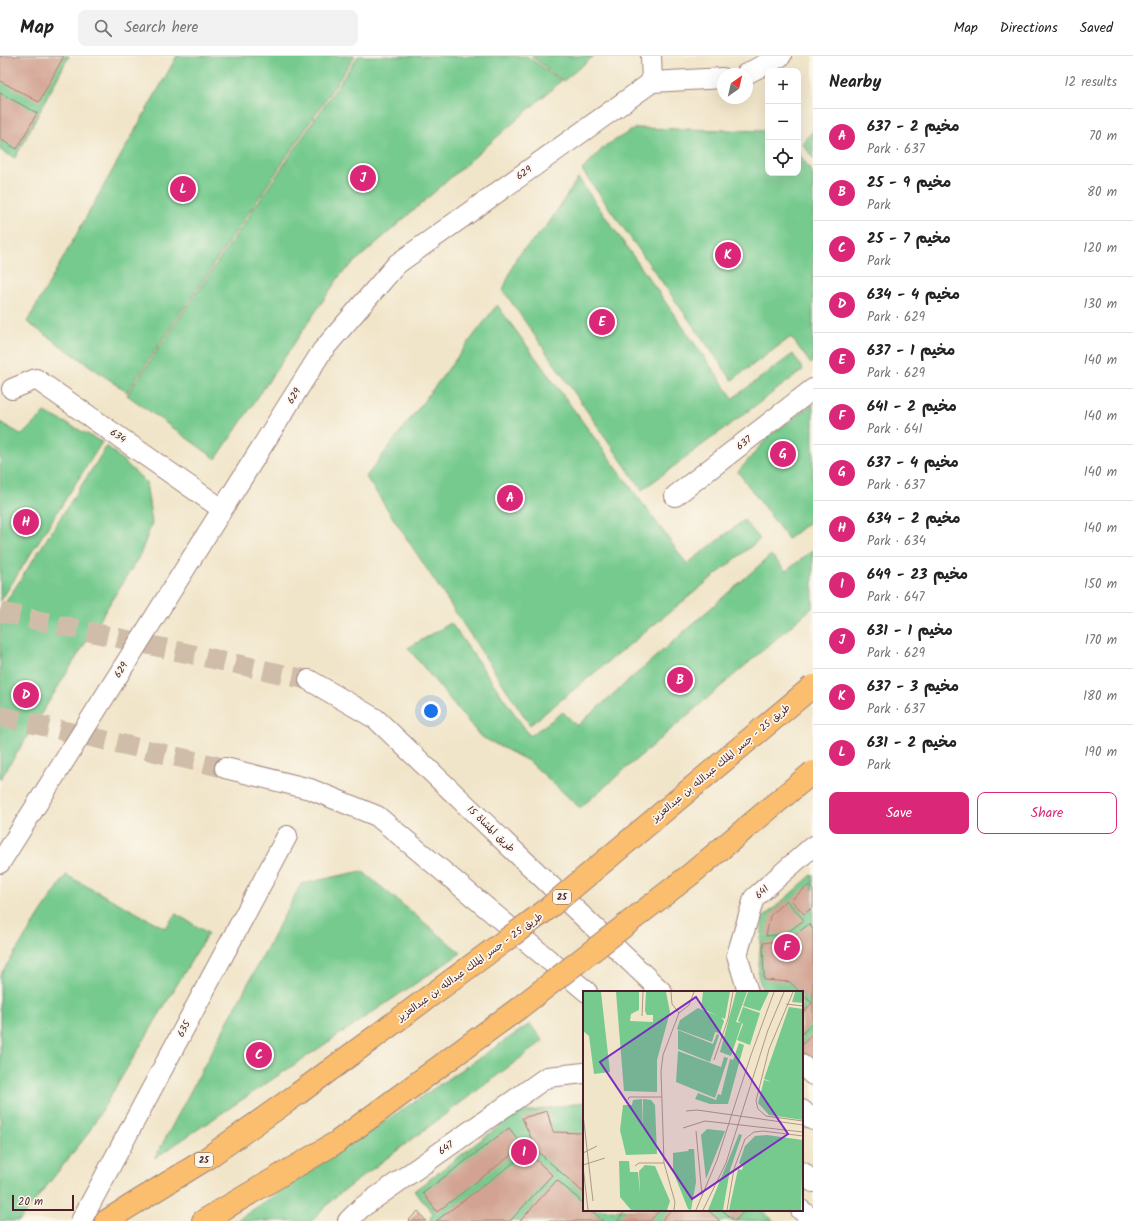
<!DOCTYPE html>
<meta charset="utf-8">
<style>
body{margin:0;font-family:Kalam,"Playpen Sans Arabic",sans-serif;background:#f2f2f2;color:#222}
.controls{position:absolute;right:12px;top:12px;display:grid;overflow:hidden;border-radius:8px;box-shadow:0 4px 16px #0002}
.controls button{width:36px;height:36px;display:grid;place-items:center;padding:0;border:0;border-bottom:1px solid #e0e0e0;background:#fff;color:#222;font:20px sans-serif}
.compass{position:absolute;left:717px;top:12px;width:36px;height:36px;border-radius:50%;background:#fff;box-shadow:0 4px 16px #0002;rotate:34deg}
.scale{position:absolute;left:12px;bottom:10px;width:62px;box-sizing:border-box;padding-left:4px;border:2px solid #4a1f2b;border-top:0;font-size:11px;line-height:14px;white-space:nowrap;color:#4a1f2b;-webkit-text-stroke:3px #fbf7ec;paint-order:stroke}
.you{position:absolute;left:431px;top:655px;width:14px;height:14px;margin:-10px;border:3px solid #fff;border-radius:50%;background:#1a73e8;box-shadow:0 0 0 6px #1a73e833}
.badge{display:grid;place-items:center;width:26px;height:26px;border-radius:50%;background:#db2777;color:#fff;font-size:13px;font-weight:700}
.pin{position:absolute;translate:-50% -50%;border:2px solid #fff;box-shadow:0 1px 4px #0006}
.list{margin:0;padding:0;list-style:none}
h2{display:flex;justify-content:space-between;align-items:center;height:52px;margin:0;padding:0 16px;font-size:17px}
h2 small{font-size:13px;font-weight:400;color:#767676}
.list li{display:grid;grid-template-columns:26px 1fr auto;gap:12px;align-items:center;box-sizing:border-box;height:56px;padding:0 16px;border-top:1px solid #e0e0e0}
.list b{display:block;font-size:15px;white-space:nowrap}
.list p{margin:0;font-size:13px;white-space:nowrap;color:#767676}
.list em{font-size:13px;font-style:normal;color:#767676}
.actions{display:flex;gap:8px;padding:12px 16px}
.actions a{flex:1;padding:9px 0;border:1px solid #db2777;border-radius:8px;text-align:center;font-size:14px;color:#db2777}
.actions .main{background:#db2777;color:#fff}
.icon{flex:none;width:22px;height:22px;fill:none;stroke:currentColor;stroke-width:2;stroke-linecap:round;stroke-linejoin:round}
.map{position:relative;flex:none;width:813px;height:1165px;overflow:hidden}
header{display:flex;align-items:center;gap:24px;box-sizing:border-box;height:56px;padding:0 20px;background:#fff;border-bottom:1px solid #e0e0e0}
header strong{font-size:19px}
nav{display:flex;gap:22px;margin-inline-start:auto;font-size:14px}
.search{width:280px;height:36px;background:#f2f2f2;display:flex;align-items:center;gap:10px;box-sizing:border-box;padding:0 14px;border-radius:8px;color:#767676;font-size:15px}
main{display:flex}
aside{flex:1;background:#fff}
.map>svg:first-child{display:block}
.green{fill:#76ca8e;stroke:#60745c}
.building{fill:#d2a392}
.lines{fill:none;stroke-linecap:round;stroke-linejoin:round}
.minor-tunnel{stroke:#d0bda9;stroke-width:20;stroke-dasharray:20 10;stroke-linecap:butt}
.minor-casing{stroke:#9e827a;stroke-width:22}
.major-casing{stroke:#9e827a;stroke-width:24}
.minor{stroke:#fff;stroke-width:20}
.major{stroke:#fabe6e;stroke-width:22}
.major-bridge-casing{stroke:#9e827a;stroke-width:24;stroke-linecap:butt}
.major-bridge{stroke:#fabe6e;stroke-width:22}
.labels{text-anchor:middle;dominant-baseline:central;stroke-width:3.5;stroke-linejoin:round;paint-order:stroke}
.shield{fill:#fbf7ec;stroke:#7f6065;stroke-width:1}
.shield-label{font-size:9px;font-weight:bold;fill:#4a1f2b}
.street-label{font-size:10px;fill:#4a1f2b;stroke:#fbf7ec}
.inset-road{fill:none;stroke:#ae968a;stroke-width:1}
.view{fill:#7b2cbf;fill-opacity:0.15;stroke:#7b2cbf;stroke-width:2}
.inset-edge{fill:none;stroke:#4a1f2b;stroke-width:2}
</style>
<header>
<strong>Map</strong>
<div class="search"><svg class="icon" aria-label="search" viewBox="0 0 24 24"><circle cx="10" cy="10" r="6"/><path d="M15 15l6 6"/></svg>Search here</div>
<nav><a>Map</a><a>Directions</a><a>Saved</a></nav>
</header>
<main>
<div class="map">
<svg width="813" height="1165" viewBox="0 0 813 1165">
<rect width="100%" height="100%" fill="#fbf7ec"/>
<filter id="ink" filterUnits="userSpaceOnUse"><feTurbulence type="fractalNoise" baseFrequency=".025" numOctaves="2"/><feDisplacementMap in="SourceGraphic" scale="8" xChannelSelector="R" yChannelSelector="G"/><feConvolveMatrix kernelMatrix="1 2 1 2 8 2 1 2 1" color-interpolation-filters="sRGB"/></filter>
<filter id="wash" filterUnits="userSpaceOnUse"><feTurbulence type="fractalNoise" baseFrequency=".012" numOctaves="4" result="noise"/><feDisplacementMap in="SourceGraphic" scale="16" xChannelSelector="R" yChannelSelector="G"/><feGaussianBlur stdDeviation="0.9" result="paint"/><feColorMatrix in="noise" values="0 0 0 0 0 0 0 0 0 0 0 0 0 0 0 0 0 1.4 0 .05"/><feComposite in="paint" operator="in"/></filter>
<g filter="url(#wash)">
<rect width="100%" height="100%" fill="#f1e5c9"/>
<g class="green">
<polygon points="0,0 69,0 15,102 0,94"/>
<polygon points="177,0 355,0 127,336 27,266"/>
<polygon points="358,0 527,0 561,25 341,218 216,403 127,339"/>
<polygon points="531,0 594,0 563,25"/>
<polygon points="636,72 768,75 768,117 798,117 798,96 813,118 813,306 811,308 791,281 732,324 582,114 605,90"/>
<polygon points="813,75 813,102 802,87"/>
<polygon points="578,122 733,342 793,298 803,314 642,434 503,234 517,200 547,170"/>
<polygon points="497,249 687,508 744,464 760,483 530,669 366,421"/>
<polygon points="813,348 813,463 788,483 738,416 769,380"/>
<polygon points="45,356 102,386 0,546 0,366 22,379"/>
<polygon points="107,390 146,426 152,467 140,499 0,724 0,555"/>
<polygon points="813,494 813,551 580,752 530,706 480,680 408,592 451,567 530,680 563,656 577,670 771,499 786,515"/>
<polygon points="362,815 461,897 155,1102 301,828"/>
<polygon points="813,818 813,1010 802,1000 802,936 763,936 758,920 763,862"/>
<polygon points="66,819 165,872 176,858 208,877 87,1079 19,1165 0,1165 0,919"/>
<polygon points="530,968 543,985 335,1141 312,1165 236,1165"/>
<polygon points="584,1046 584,1154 761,1154 774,1165 429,1165 433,1157 414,1135 515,1058"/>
</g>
<g id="blocks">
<g class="building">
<polygon points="0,0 64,0 39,46 0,25"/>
<polygon points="0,37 37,57 17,93 0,83"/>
<polygon points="809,829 813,834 813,851 804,858 791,844"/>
<polygon points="786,844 804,864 785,878 766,880 770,860"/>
<polygon points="809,868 813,873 813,966 802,978 802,958 812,947 802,938 802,936 800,936 790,926 764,924 763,887 790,883"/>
<polygon points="813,977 813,1006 802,996 802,989"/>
<polygon points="547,1055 553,1076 584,1077 584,1137 537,1095 522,1062"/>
<polygon points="509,1072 523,1090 437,1156 423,1137"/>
<polygon points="528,1096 552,1119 510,1165 436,1165"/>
<polygon points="557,1124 584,1148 584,1154 591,1154 603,1165 520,1165"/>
<polygon points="626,1154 660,1154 650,1165 617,1165"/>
<polygon points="671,1154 708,1154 720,1165 661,1165"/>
<polygon points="722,1154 745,1154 735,1165"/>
<polygon points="418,1155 426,1165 408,1165"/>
</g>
</g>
</g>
<g filter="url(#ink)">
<use href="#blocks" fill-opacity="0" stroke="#9e827a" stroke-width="1"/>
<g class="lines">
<g class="minor-tunnel">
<polyline points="0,556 309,624"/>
<polyline points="0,660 225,712"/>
</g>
<g class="minor-casing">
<g id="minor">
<polyline points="651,0 652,26"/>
<polyline points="746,18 781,0"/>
<polyline points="12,333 36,323 222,453"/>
<polyline points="675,440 813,333"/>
<polyline points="309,624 376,663 662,936"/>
<polyline points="225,712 310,733 377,760 587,936"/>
<polyline points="0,807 322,295 397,208 652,26 723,22"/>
<polyline points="748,936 737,899 754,842 813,790"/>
<polyline points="802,1009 813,1019"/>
<polyline points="802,1054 813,1064"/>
<polyline points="802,1116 813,1126"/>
<polyline points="801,1154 813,1164"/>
<polyline points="81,1165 287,780"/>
<polyline points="348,1165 361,1152 547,1021 584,1017"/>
</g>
</g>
<g class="major-casing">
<g id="major">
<polyline points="106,1165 203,1105 299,1037"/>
<polyline points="203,1165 337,1086"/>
</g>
</g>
<use href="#minor" class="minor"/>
<use href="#major" class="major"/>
<g class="major-bridge-casing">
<g id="major-bridge">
<polyline points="299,1037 545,855 813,630"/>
<polyline points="337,1086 519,952 691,818 813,716"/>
</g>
</g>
<use href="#major-bridge" class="major-bridge"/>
</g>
</g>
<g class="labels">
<g class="shield">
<rect x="553" y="834" width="18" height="14" rx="3"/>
<rect x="195" y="1097" width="18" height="14" rx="3"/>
</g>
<g class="shield-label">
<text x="562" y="841">25</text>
<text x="204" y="1104">25</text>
</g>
<g class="street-label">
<text transform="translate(524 117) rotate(-35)">629</text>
<text transform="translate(294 340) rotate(-58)">629</text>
<text transform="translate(118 380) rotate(35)">634</text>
<text transform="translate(744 387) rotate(-38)">637</text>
<text transform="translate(121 614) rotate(-58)">629</text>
<text transform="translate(721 707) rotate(-40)">طريق 25 - جسر الملك عبدالله بن عبدالعزيز</text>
<text transform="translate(491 773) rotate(44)">طريق المشاة 15</text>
<text transform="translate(762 836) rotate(-45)">641</text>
<text transform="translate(470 911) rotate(-36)">طريق 25 - جسر الملك عبدالله بن عبدالعزيز</text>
<text transform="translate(184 973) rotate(-62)">635</text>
<text transform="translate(446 1092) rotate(-35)">647</text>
</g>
</g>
<g transform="translate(583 935)">
<rect width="220" height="220" fill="#f1e5c9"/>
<path d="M0,1H18L27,81L11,83L6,45L0,40ZM33,1H56V19L48,23L47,30L70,31V24H64L62,20L63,1H83L87,21L74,69V101L41,100ZM120,1H147L142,28L118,17ZM153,1H164L153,31L158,32L155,30L160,16L177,22L167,54L154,49L160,33L159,32L148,65L137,61ZM165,1H186L177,20L160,15ZM212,1H220V12L209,11ZM206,16L220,18V129L186,124L175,112L181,89L189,91L181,88ZM115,17L138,26L141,30L137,42L132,41L129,51L94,38L97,29ZM95,39L130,53L134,43L136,44L127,71L95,58ZM156,52L161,54L145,113H127L112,108L115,102L133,109L135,103L138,104L147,68L150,69ZM95,60L138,76L141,66L145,67L132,107L93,91ZM59,108L60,141V108L68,109L72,114L74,163L43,164L37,139L40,114H49L50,109ZM124,138L142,140L123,188L118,144ZM156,143L159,144L147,179L140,219H125ZM184,144L220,149L218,219H146L155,178L159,179L160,175L156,172L162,155L172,145ZM106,158H111L113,191L108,219L105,218L90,180V162L105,160ZM36,170H46L47,181H55L57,203L56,180L62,174L72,175L87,210L84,219H48L37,206Z" fill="#76ca8e"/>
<path class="inset-road" d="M88,1L89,13L96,22M210,1L186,58L173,110L175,118L183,125L220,130M203,13L220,15M59,25L60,1M131,69L145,28L150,1M45,109L46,106H79M103,120L114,119L220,134M0,123L10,210M100,137L122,130L220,141M113,140L119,204M0,162L14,155M0,174L22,167M0,175L5,219M52,175L56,172H81M91,219L92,211L81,172L78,80L80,64L96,22L106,14L111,1M113,219L134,169L168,64L191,1M120,219L143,172L185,39L201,1M144,219L151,178L162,148L171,141L180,140L220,145"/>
<path class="view" d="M113,6L205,143L109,208L17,71Z"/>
<rect width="220" height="220" class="inset-edge"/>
</g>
</svg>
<div class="controls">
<button>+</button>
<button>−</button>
<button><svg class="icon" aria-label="locate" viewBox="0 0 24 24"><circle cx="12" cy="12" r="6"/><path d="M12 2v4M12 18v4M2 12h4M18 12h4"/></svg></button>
</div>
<svg class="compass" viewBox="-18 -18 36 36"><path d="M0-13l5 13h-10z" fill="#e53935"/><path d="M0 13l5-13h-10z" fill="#767676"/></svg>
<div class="scale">20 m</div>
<div class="you"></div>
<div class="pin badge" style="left:510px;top:442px">A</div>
<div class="pin badge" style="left:680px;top:624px">B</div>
<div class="pin badge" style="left:259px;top:999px">C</div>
<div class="pin badge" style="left:26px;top:639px">D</div>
<div class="pin badge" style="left:602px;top:266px">E</div>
<div class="pin badge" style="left:787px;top:891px">F</div>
<div class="pin badge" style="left:783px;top:398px">G</div>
<div class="pin badge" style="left:26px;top:466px">H</div>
<div class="pin badge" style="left:524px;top:1096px">I</div>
<div class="pin badge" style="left:363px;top:122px">J</div>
<div class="pin badge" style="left:728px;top:199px">K</div>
<div class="pin badge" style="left:183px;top:133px">L</div>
</div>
<aside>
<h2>Nearby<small>12 results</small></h2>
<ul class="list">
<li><span class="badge">A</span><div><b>مخيم 2 - 637</b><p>Park · 637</p></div><em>70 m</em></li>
<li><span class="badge">B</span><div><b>مخيم 9 - 25</b><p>Park</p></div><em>80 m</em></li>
<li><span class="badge">C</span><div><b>مخيم 7 - 25</b><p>Park</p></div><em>120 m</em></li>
<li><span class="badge">D</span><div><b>مخيم 4 - 634</b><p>Park · 629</p></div><em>130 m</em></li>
<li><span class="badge">E</span><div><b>مخيم 1 - 637</b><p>Park · 629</p></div><em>140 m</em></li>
<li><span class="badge">F</span><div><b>مخيم 2 - 641</b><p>Park · 641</p></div><em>140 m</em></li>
<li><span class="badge">G</span><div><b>مخيم 4 - 637</b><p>Park · 637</p></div><em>140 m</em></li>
<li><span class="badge">H</span><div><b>مخيم 2 - 634</b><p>Park · 634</p></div><em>140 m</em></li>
<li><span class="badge">I</span><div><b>مخيم 23 - 649</b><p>Park · 647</p></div><em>150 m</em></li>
<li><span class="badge">J</span><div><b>مخيم 1 - 631</b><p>Park · 629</p></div><em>170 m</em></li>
<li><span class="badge">K</span><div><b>مخيم 3 - 637</b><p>Park · 637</p></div><em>180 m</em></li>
<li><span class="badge">L</span><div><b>مخيم 2 - 631</b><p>Park</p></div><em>190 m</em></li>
</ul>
<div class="actions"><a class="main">Save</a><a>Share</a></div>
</aside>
</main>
